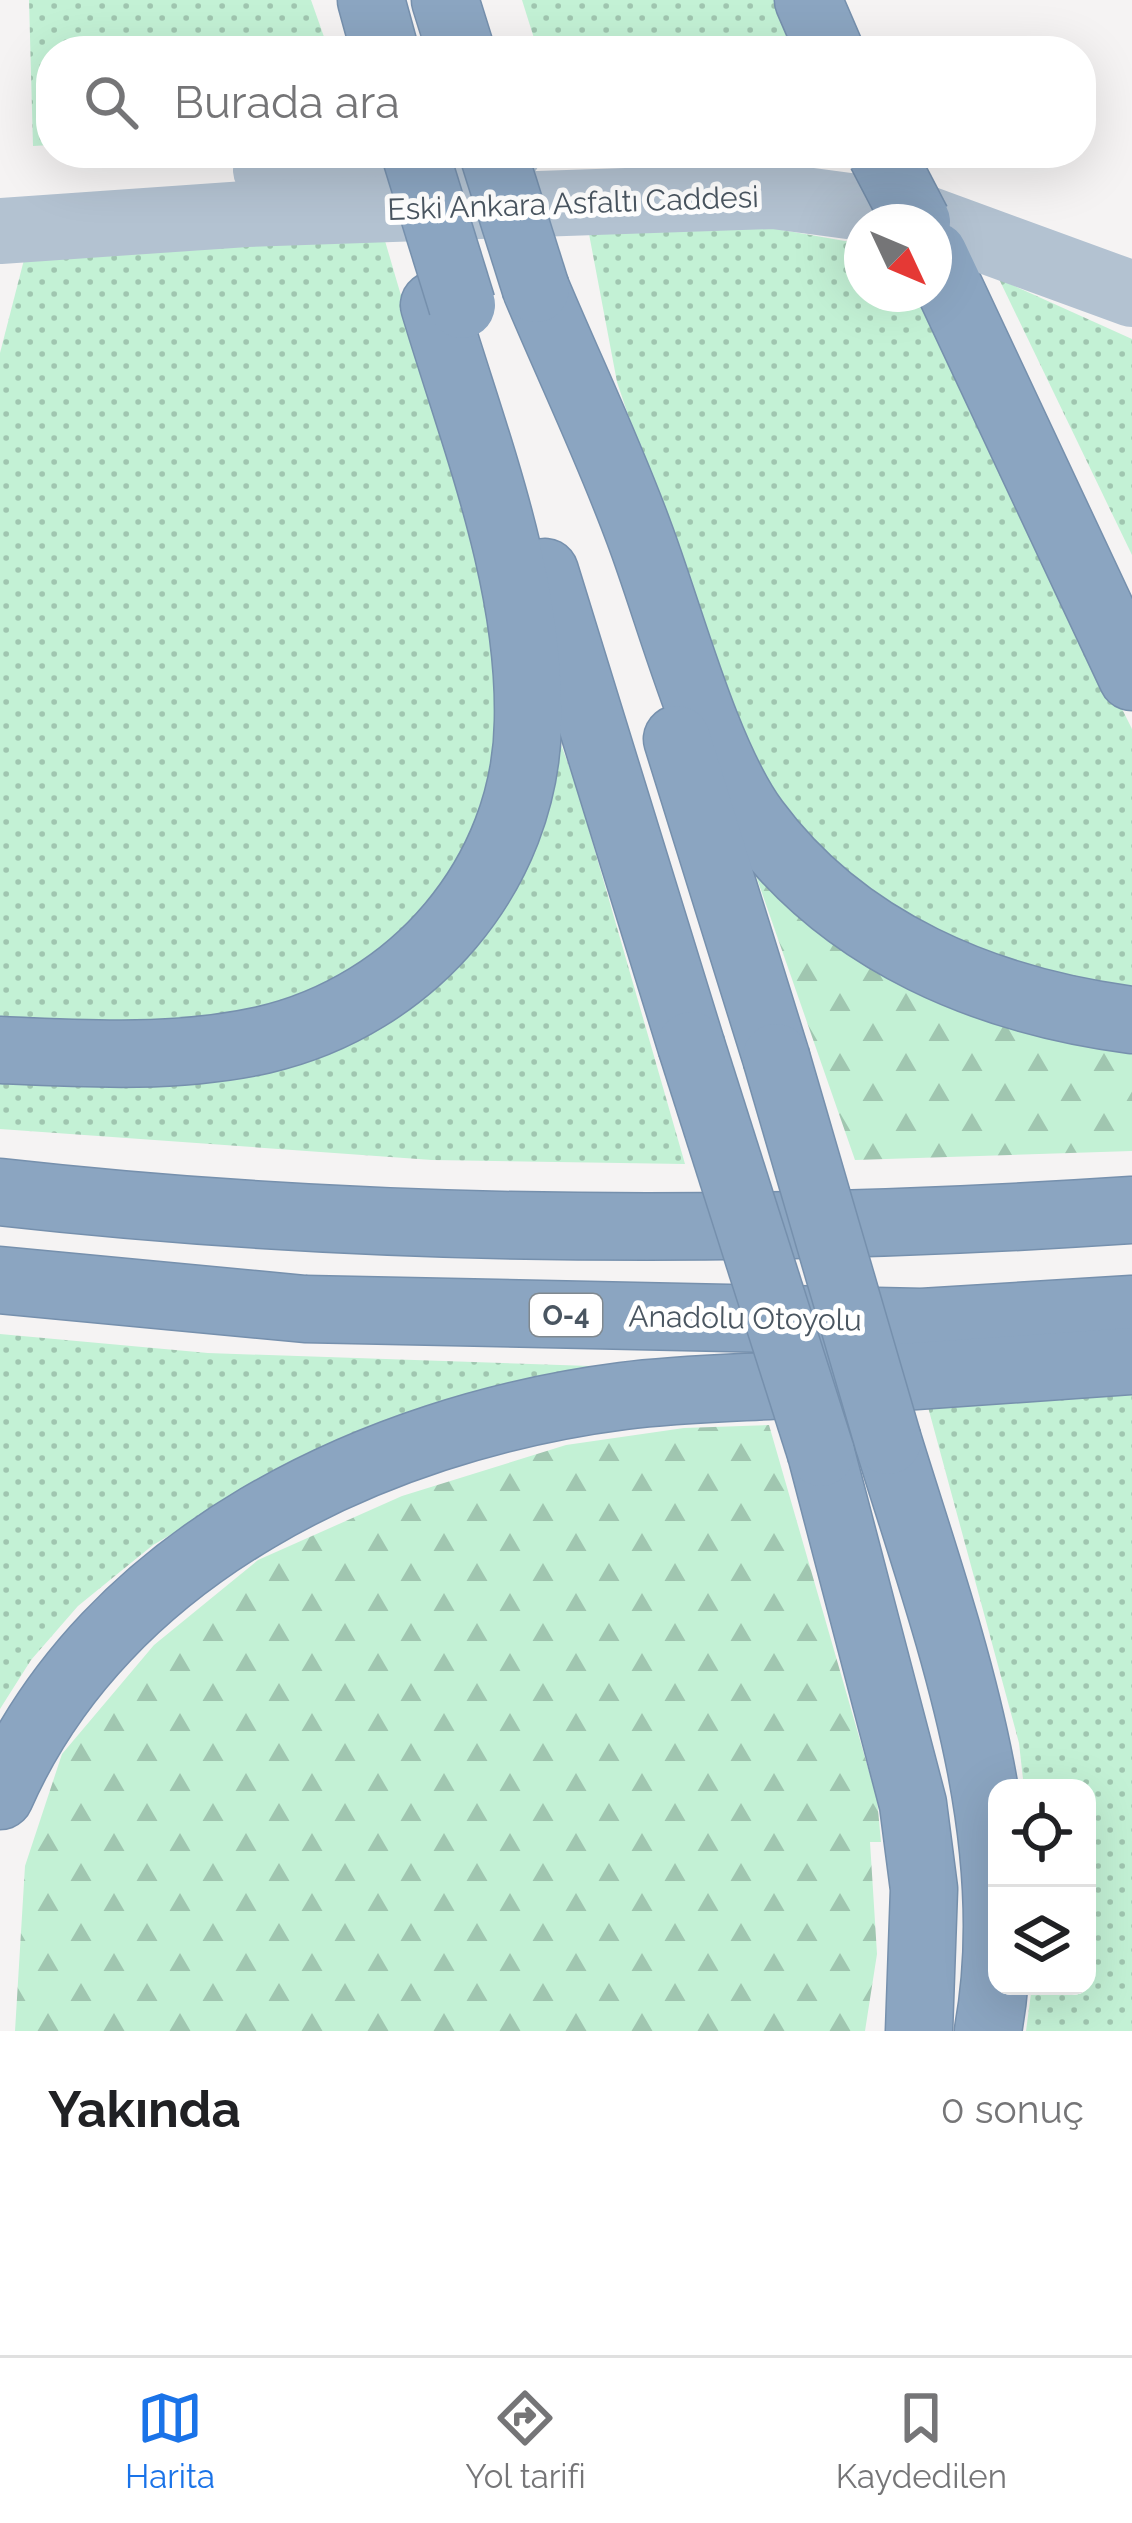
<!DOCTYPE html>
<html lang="tr">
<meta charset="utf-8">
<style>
body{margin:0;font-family:Raleway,sans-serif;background:#f2f2f2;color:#202124}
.controls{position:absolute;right:36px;bottom:36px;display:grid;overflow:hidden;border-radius:24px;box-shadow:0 12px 48px #0002}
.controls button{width:108px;height:108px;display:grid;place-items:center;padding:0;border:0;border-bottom:3px solid #e0e0e0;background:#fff;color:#202124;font:60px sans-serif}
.compass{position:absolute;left:844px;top:204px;width:108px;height:108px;border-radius:50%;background:#fff;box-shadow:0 12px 48px #0002;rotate:134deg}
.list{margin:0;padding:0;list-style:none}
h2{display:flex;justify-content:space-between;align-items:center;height:156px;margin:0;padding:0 48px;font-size:51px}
h2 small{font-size:39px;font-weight:400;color:#757577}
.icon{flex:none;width:66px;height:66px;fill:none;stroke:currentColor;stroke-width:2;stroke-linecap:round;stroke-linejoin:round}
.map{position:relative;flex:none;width:1132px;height:2031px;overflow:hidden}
.search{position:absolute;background:#fff;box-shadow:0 12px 48px #0002;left:36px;right:36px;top:36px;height:132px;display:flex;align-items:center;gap:30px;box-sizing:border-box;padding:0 42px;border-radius:48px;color:#757577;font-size:45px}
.sheet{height:324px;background:#fff}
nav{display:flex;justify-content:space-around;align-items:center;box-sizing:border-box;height:168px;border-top:3px solid #e0e0e0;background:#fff;font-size:33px;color:#757577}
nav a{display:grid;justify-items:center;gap:6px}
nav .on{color:#1a73e8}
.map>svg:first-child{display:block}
.grass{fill:url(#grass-dots)}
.forest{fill:url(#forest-firs)}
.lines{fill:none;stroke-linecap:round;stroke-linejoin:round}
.highway-casing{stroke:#7690ad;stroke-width:69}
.major{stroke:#b3c2d1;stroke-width:66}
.highway{stroke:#8ba5c1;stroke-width:66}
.highway-bridge-casing{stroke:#7690ad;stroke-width:69;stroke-linecap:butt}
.highway-bridge{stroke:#8ba5c1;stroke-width:66}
.labels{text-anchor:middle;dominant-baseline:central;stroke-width:10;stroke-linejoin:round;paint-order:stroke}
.shield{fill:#fff;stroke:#808990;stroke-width:3}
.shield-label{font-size:27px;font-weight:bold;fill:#4a5661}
.street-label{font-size:30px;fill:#4a5661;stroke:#fff}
</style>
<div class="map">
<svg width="1132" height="2031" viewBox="0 0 1132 2031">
<defs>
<pattern id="grass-dots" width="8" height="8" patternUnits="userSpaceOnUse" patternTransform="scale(3)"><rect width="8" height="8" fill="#c3f1d5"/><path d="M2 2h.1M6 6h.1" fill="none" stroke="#a0c6b0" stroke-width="1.8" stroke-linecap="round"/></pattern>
<pattern id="forest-firs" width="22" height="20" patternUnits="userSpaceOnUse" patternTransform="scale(3)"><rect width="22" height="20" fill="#c3f1d5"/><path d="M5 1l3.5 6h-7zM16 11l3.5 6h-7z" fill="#a0c6b0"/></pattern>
</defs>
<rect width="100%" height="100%" fill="#f5f3f3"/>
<g class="grass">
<polygon points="29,0 311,0 329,51 51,51 51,145 33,146"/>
<polygon points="522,0 780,0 802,51 538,51"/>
<polygon points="586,218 736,222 862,244 862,294 916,294 1132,729 1132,998 901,924 798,834 754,765 702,635 617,382"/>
<polygon points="383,234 478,559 510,704 499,789 407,952 218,1028 0,1026 0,353 26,252"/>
<polygon points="999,279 1132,339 1132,555"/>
<polygon points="553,723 576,785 685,1164 432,1160 0,1129 0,1071 366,1021"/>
<polygon points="0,1334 208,1353 650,1368 227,1502 153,1545 78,1606 31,1660 0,1709"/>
<polygon points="1132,1389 1132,2031 1026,2031 1032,1986 1087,1986 1087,1788 1024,1788 1019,1743 928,1407"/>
</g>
<g class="forest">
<polygon points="739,827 1132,1041 1132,1151 855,1160"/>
<polygon points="769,1425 877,1799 881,1842 870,1842 877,1954 865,2031 15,2031 25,1866 62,1754 154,1645 258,1560 402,1496 566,1445 684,1428"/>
</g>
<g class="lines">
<g class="highway-casing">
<g id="highway">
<polyline points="371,0 385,51"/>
<polyline points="445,0 461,51"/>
<polyline points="808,0 830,51"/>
<polyline points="934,255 1132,677"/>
<path d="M536,289C570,370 609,451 639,533C670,615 705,753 755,821C845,943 987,1001 1132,1020"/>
<polyline points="545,572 691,1045"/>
<polyline points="677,739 776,1057"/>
<path d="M0,1050C87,1054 178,1059 263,1040C412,1006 526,875 528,721C531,579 474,439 434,305"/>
<path d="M0,1192C374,1234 756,1235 1132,1210"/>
<polyline points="0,1280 305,1309 922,1322 1132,1309"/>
<path d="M888,1441C946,1629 1024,1832 988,2031"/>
<polyline points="821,1453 913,1804 924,1889 919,2031"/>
<path d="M0,1796C105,1556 374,1428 623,1396C677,1389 733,1388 787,1385C902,1377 1017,1369 1132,1361"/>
</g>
</g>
<g class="major">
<polyline points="266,170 508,153"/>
<polyline points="0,231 246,214 774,196 916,215 1132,294"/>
</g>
<use href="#highway" class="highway"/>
<g class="highway-bridge-casing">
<g id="highway-bridge">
<polyline points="415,153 462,305"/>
<polyline points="493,153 536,289"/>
<polyline points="881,153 917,222"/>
<polyline points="691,1045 821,1453"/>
<polyline points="776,1057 888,1441"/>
</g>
</g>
<use href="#highway-bridge" class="highway-bridge"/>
</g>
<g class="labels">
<rect class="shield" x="530" y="1294" width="72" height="42" rx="9"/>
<g class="shield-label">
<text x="566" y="1315">O-4</text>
</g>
<g class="street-label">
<text transform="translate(573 203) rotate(-2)">Eski Ankara Asfaltı Caddesi</text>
<text transform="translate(745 1318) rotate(1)">Anadolu Otoyolu</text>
</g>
</g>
</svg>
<div class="controls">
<button><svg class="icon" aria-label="locate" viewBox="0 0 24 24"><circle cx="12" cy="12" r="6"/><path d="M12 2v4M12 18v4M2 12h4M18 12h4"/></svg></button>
<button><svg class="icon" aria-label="layers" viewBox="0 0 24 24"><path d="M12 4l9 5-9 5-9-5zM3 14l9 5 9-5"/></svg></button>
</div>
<svg class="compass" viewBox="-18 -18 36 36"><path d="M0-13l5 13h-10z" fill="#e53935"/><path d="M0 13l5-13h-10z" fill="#757577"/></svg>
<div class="search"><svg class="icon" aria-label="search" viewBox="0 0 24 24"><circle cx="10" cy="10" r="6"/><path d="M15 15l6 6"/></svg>Burada ara</div>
</div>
<section class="sheet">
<h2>Yakında<small>0 sonuç</small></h2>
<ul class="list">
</ul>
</section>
<nav>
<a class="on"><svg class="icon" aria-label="map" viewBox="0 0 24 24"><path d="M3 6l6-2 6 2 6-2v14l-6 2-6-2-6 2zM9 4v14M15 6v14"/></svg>Harita</a>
<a><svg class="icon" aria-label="directions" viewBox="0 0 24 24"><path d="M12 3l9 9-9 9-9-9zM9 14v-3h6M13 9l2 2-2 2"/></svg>Yol tarifi</a>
<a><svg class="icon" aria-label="saved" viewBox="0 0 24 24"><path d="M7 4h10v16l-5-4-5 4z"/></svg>Kaydedilen</a>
</nav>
